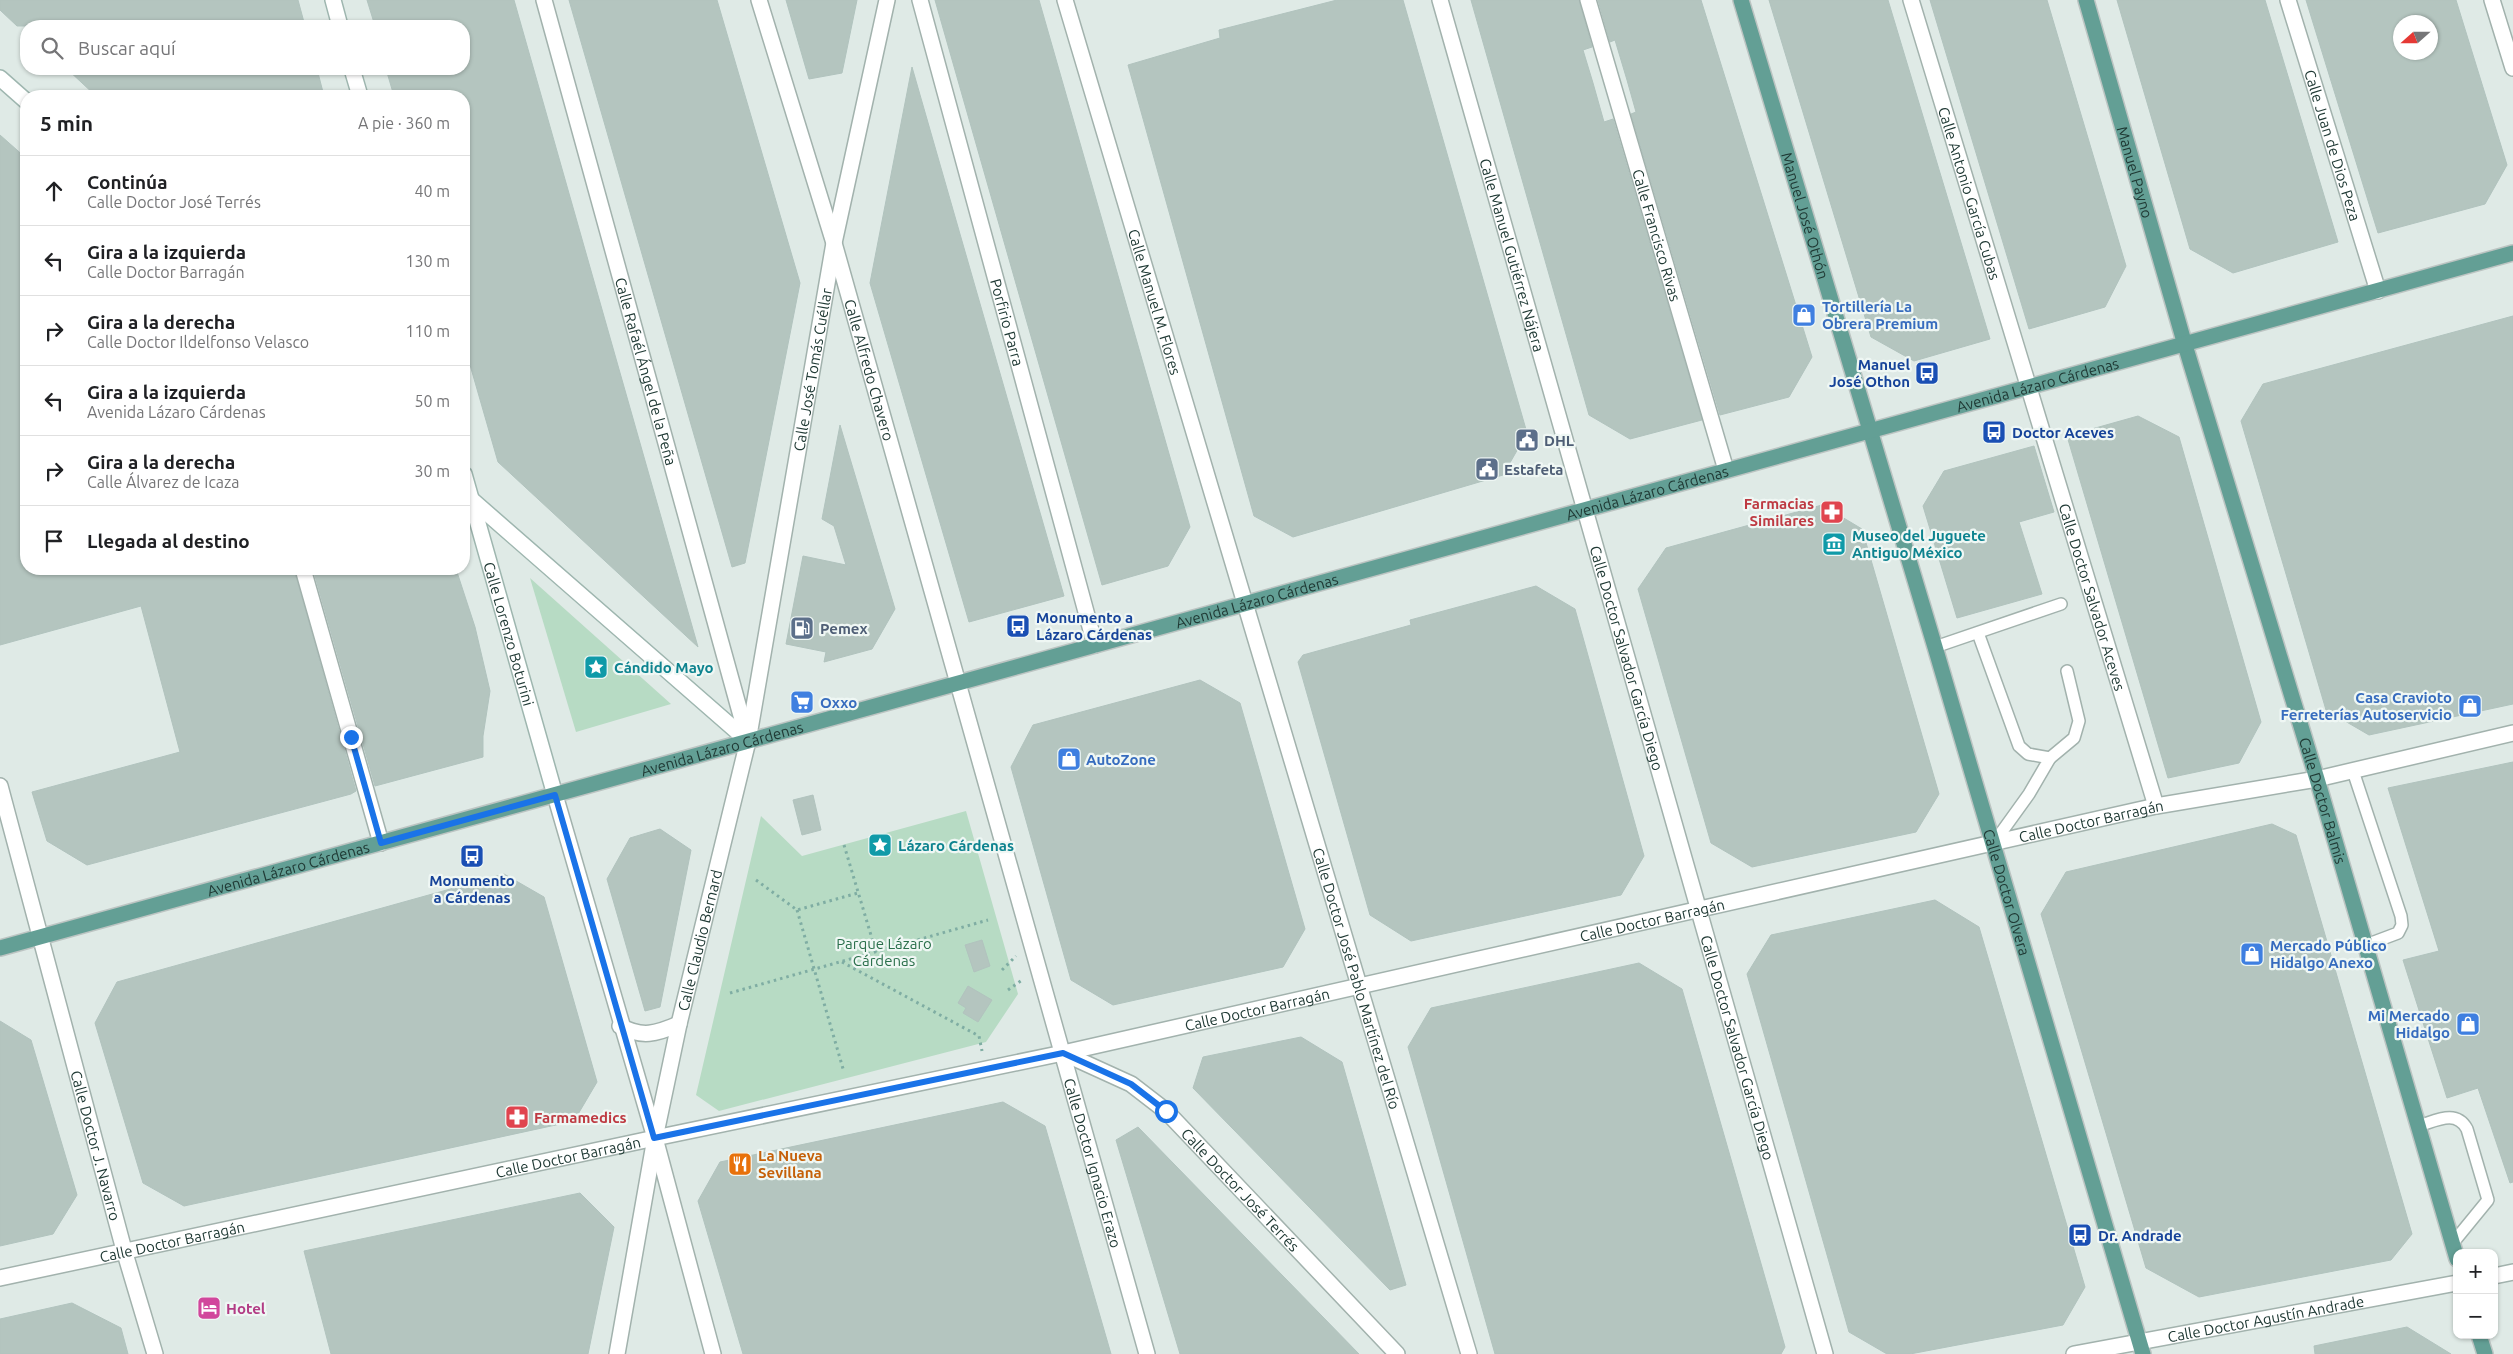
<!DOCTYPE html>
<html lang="es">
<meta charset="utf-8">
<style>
body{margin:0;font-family:Ubuntu,sans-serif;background:#f6f6f6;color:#202124}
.controls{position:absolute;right:15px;bottom:15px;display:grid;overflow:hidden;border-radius:10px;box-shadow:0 1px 4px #0004}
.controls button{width:45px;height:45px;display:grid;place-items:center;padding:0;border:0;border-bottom:1px solid #e0e0e0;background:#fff;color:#202124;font:25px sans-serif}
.compass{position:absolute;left:2393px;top:15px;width:45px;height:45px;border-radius:50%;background:#fff;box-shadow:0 1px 4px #0004;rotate:249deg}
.stop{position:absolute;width:15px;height:15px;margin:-11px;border:4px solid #1a73e8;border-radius:50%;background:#fff}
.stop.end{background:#1a73e8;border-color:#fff;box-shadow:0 1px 5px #0008}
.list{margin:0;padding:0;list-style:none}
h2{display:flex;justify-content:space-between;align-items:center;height:65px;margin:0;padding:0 20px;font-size:21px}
h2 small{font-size:16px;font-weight:400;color:#757577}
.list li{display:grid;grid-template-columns:32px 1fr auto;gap:15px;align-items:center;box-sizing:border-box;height:70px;padding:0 20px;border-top:1px solid #e0e0e0}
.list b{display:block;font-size:19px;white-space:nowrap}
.list p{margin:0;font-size:16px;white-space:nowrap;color:#757577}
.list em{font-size:16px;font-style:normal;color:#757577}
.icon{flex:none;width:28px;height:28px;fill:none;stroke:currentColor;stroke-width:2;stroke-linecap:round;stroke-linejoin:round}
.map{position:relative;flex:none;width:2513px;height:1354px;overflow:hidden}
.search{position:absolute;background:#fff;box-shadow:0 1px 4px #0004;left:20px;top:20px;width:450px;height:55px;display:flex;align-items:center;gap:12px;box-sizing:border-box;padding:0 18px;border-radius:20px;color:#757577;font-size:19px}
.panel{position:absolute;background:#fff;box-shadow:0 1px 4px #0004;left:20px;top:90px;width:450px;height:485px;border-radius:20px}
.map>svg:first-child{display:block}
.green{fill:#b7dbc4}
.building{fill:#b4c5bf;stroke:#b1c3be;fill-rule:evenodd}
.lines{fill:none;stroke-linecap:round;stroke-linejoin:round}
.service-casing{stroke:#a2b2ad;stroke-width:14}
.minor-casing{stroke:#a2b2ad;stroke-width:18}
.tertiary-casing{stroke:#a2b2ad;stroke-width:18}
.secondary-casing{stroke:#9eb6af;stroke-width:18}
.primary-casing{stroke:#bcc4c2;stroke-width:18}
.path{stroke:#7fada3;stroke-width:3;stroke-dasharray:2.5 4;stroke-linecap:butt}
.service{stroke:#fff;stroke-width:11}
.minor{stroke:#fff;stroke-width:15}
.tertiary{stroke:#fff;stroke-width:15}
.secondary{stroke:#fff;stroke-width:15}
.primary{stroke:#639f95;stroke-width:15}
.route{stroke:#1a73e8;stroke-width:6}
.labels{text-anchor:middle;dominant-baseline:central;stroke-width:4.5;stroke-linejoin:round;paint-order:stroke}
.street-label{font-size:15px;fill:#203a35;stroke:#eff7f4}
.shop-label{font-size:15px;font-weight:bold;fill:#366cbe;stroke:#eff7f4;text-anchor:start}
.transit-label{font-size:15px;font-weight:bold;fill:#164399;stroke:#eff7f4;text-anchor:start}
.service-label{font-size:15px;font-weight:bold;fill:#4e5e75;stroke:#eff7f4;text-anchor:start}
.health-label{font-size:15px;font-weight:bold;fill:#be3a42;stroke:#eff7f4;text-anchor:end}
.culture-label{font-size:15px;font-weight:bold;fill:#0d838f;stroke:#eff7f4;text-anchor:start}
.park-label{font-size:15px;fill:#2b704c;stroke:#eff7f4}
.food-label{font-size:15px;font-weight:bold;fill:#c56008;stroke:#eff7f4;text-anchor:start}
.hotel-label{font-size:15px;font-weight:bold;fill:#b23c85;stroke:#eff7f4;text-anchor:start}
</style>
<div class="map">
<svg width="2513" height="1354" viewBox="0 0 2513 1354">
<rect width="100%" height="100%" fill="#dfeae6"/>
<g class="green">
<polygon points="530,578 671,704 576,732"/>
<polygon points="966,811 1018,994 986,1042 719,1111 696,1095 761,816 802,856"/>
</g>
<g class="building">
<polygon points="0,0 298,0 305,26 17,26 0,10"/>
<polygon points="367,0 514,0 698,647 498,462 464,344 464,96 394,96 386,69 464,69 464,26 375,26"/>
<polygon points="569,0 717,0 800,283 745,563 732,567"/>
<polygon points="786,0 857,0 842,73 809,79"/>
<polygon points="935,0 1039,0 1190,527 1168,566 1102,585"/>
<polygon points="1337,0 1403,0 1527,433 1503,475 1293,537 1254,516 1128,65 1220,38 1219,30"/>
<polygon points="1471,0 1579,0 1592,47 1583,50 1593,83 1604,122 1613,119 1702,420 1630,439 1589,415"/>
<polygon points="1598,0 1701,0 1812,357 1789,397 1720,415 1631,114 1636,112 1627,80 1615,40 1610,42"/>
<polygon points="1769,0 1888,0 1990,339 1914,361 1871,337"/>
<polygon points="1930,0 2047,0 2126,266 2105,307 2029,329"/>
<polygon points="2117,0 2265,0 2338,242 2233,273 2190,249"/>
<path d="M2306,0H2456L2507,165L2485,204L2378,233ZM2400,22H2430V52H2400Z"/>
<polygon points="912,67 1064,596 969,622 870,283"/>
<polygon points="67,69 317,69 324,96 96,96"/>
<polygon points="0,135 26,158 26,569 294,569 356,791 351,794 87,865 47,841 32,792 180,752 141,606 0,645"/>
<polygon points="2513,316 2513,704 2369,735 2326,710 2241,421 2263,384"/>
<polygon points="2138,416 2179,437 2261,722 2239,763 2168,778 2067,436"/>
<polygon points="840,425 895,609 872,649 824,662 826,652 786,644 803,556 846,565 834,526 822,519"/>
<polygon points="2034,446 2054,512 2019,522 2042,594 1957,618 1923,506 1944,471"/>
<polygon points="1822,505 1862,529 1939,794 1916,832 1752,867 1711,843 1638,589 1666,548"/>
<polygon points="313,569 456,569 475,627 490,691 483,736 483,757 375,786"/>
<polygon points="1536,586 1575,609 1644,856 1621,895 1411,941 1370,915 1298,662 1303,655 1411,625 1410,620"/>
<polygon points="1200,680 1240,703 1305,929 1283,967 1113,1005 1071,980 1011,767 1033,725"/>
<polygon points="2513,762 2513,1182 2510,1183 2478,1088 2447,1098 2403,960 2439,951 2388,788"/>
<polygon points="813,795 821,830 802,835 793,800"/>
<polygon points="2272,824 2296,835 2412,1234 2391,1260 2199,1297 2146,1268 2041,914 2066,872"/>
<polygon points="660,829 691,850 660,1007 645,1011 607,879 630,838"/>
<polygon points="504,874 544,897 597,1082 574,1121 184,1206 143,1183 95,1023 117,982"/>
<polygon points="1935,900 1979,927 2085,1287 2063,1325 1910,1354 1887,1354 1849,1332 1747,974 1771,935"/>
<polygon points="982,940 990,966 974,972 965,945"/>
<polygon points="1639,963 1682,989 1785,1347 1781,1354 1495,1354 1408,1047 1431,1008"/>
<polygon points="968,986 992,1000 978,1022 963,1013 966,1008 958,1003"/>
<polygon points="0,1021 31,1040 77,1195 53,1234 0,1246"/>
<polygon points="1301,1037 1342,1062 1406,1285 1390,1290 1193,1088 1203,1057"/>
<polygon points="1003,1102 1045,1126 1111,1354 743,1354 698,1201 720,1162"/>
<polygon points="1138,1127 1246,1238 1359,1354 1180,1354 1116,1140"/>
<polygon points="580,1193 614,1227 588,1354 331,1354 304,1251"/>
<polygon points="72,1303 121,1328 128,1354 0,1354 0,1319"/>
<polygon points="2407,1327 2451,1354 2315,1354 2314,1346"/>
</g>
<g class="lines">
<g class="service-casing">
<g id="service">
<polyline points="1978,633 2019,746 2028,754 2050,758 2029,794 1993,844"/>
<polyline points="1935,647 2061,604"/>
<polyline points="2050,758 2074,738 2079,721 2067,671"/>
<polyline points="2353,771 2401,916 2402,925 2398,933 2366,945"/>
<path d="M2418,1126C2436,1121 2456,1109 2467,1129L2488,1200L2452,1244"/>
</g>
</g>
<g class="minor-casing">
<g id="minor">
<path id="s1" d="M544,0L748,741"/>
<path id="s2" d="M759,0L834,243L1147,1354"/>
<path id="s3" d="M920,0L1095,645"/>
<path id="s4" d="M1065,0L1469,1354"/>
<path id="s5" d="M1440,0L1825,1354"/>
<path id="s6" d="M1588,0L1726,470"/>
<path id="s7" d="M1911,0L2156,806"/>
<path id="s8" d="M2288,0L2378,291"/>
<polyline points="2492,0 2513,68"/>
<polyline points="303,569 381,843"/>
<path id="s9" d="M0,786L124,1250L155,1354"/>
<path id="s10" d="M1063,1053L2156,806L2317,779L2513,733"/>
<polyline points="2494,1276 2513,1272"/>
<path id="s11" d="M0,1278L655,1138"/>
<path id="s12" d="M2074,1354L2457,1283"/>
</g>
</g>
<g class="tertiary-casing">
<g id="tertiary">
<polyline points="555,795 655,1138 713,1354"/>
<path d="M620,1026C642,1038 656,1034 679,1024"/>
<path id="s13" d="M655,1138L1063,1053L1131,1084L1166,1111L1397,1354"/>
<path id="s14" d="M617,1354L655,1138L679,1024L748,741L834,243L887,0"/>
</g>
</g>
<g class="secondary-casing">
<g id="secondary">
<polyline points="333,0 340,26"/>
<polyline points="352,69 360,96"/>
<polyline points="0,78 26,101"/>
<path id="s15" d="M464,474L555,795"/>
<polyline points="464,493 748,741"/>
</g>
</g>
<g class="primary-casing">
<g id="primary">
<path id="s16" d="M1741,0L1935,647L2143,1354"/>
<path id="s17" d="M2086,0L2185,345L2317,779L2457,1259"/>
<path id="s18" d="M0,948L2513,253"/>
<polyline points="2479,1335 2485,1354"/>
</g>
</g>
<g class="path">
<polyline points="844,845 876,952"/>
<polyline points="756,880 797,910 858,893"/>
<polyline points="797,910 844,1072"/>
<polyline points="842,962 979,1036 982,1051"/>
<polyline points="1002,970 1016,956"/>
<polyline points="1008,990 1022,980"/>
<polyline points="730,993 988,920"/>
</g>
<use href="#service" class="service"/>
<use href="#minor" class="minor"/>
<use href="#tertiary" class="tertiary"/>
<use href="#secondary" class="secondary"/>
<use href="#primary" class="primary"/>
</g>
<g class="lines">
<polyline class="route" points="351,737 381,843 555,795 654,1138 1063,1053 1131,1084 1166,1111"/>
</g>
<defs>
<g id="shop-square" transform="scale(1.25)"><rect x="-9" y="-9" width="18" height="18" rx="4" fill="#3f7fe0" stroke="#eff7f4"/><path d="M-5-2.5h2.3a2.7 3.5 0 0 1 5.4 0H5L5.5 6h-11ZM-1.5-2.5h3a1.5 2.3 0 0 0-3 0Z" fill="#fff"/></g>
<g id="bus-square" transform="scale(1.25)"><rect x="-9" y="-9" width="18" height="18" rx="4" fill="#1a4fb4" stroke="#eff7f4"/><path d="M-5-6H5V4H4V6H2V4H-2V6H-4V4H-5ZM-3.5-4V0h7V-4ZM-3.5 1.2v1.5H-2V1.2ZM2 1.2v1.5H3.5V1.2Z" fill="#fff"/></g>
<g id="civic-square" transform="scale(1.25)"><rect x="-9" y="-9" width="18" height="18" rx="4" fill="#5c6f8a" stroke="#eff7f4"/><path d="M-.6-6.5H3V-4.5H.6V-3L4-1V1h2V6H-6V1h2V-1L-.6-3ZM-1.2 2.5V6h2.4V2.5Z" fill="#fff"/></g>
<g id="pharmacy-square" transform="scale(1.25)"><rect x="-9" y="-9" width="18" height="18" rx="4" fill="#e0444e" stroke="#eff7f4"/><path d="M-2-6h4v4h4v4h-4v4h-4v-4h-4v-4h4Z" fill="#fff"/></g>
<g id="museum-square" transform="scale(1.25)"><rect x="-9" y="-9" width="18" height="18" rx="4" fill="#0f9aa8" stroke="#eff7f4"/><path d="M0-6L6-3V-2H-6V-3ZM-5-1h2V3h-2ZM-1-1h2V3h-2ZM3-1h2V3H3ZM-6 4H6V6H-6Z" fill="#fff"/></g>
<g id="fuel-square" transform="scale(1.25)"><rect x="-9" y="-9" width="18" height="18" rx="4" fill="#5c6f8a" stroke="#eff7f4"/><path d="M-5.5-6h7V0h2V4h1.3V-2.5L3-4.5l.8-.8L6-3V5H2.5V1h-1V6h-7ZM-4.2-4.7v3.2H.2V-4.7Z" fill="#fff"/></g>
<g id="sight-square" transform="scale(1.25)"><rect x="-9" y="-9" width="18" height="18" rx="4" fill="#0f9aa8" stroke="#eff7f4"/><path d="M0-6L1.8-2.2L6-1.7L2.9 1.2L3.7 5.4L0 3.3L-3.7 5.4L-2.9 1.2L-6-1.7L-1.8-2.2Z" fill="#fff"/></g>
<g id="supermarket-square" transform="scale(1.25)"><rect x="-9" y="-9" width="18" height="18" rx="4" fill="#3f7fe0" stroke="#eff7f4"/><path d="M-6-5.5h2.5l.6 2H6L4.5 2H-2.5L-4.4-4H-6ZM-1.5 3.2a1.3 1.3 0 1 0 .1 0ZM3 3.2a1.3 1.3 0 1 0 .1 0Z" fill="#fff"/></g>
<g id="restaurant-square" transform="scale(1.25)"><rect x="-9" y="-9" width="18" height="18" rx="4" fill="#e8710a" stroke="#eff7f4"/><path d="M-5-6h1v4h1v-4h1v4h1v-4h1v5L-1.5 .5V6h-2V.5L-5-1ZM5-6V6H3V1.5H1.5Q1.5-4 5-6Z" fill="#fff"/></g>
<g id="hotel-square" transform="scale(1.25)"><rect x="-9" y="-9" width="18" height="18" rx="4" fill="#d1479c" stroke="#eff7f4"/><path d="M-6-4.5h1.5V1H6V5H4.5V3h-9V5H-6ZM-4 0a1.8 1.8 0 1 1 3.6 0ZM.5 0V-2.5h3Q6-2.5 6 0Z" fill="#fff"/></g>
</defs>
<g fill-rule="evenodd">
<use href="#shop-square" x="1804" y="315"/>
<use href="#bus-square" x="1927" y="373"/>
<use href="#bus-square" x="1994" y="432"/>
<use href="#civic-square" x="1527" y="440"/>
<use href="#civic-square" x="1487" y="469"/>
<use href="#pharmacy-square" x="1832" y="512"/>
<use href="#museum-square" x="1834" y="544"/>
<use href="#bus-square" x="1018" y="626"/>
<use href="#fuel-square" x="802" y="628"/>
<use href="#sight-square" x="596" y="667"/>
<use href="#supermarket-square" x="802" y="702"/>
<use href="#shop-square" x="2470" y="706"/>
<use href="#shop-square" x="1069" y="759"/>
<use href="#sight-square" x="880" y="845"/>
<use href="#bus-square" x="472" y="856"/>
<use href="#shop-square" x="2252" y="954"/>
<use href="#shop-square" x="2468" y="1024"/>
<use href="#pharmacy-square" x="517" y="1117"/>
<use href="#restaurant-square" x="740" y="1164"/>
<use href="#bus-square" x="2080" y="1235"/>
<use href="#hotel-square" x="209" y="1308"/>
</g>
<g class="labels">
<g class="street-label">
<text stroke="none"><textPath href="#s8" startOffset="152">Calle Juan de Dios Peza</textPath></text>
<text stroke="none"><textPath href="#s17" startOffset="179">Manuel Payno</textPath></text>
<text stroke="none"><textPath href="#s7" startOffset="202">Calle Antonio García Cubas</textPath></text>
<text stroke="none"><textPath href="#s16" startOffset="225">Manuel José Othón</textPath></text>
<text stroke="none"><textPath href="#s6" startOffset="245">Calle Francisco Rivas</textPath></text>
<text stroke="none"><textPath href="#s5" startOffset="265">Calle Manuel Gutiérrez Nájera</textPath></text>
<text stroke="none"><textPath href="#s4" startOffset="315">Calle Manuel M. Flores</textPath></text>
<text stroke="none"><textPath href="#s3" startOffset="334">Porfirio Parra</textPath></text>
<text stroke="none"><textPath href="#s2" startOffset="386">Calle Alfredo Chavero</textPath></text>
<text stroke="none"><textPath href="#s14" startOffset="1004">Calle José Tomás Cuéllar</textPath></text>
<text stroke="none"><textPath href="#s1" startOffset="385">Calle Rafaél Ángel de la Peña</textPath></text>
<text stroke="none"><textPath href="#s18" startOffset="2114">Avenida Lázaro Cárdenas</textPath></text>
<text stroke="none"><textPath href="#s18" startOffset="1709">Avenida Lázaro Cárdenas</textPath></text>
<text stroke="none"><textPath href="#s7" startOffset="624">Calle Doctor Salvador Aceves</textPath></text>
<text stroke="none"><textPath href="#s18" startOffset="1304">Avenida Lázaro Cárdenas</textPath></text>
<text stroke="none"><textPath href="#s15" startOffset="166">Calle Lorenzo Boturini</textPath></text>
<text stroke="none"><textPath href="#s5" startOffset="684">Calle Doctor Salvador García Diego</textPath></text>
<text stroke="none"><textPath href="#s18" startOffset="749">Avenida Lázaro Cárdenas</textPath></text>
<text stroke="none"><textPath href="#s17" startOffset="835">Calle Doctor Balmis</textPath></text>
<text stroke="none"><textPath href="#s10" startOffset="1054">Calle Doctor Barragán</textPath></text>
<text stroke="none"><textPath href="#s18" startOffset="299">Avenida Lázaro Cárdenas</textPath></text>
<text stroke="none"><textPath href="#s16" startOffset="931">Calle Doctor Olvera</textPath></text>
<text stroke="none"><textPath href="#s10" startOffset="604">Calle Doctor Barragán</textPath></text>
<text stroke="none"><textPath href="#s14" startOffset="422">Calle Claudio Bernard</textPath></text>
<text stroke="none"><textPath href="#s4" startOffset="1021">Calle Doctor José Pablo Martínez del Río</textPath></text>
<text stroke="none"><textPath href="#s10" startOffset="199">Calle Doctor Barragán</textPath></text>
<text stroke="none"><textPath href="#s5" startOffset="1089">Calle Doctor Salvador García Diego</textPath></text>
<text stroke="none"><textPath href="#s9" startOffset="372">Calle Doctor J. Navarro</textPath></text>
<text stroke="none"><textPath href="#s11" startOffset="581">Calle Doctor Barragán</textPath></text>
<text stroke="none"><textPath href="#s2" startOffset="1210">Calle Doctor Ignacio Erazo</textPath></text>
<text stroke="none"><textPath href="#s13" startOffset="644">Calle Doctor José Terrés</textPath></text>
<text stroke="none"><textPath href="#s11" startOffset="176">Calle Doctor Barragán</textPath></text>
<text stroke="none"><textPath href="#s12" startOffset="195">Calle Doctor Agustín Andrade</textPath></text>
</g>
<g class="shop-label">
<text x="1822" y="306">Tortillería La<tspan x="1822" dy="17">Obrera Premium</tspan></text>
<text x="2452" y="697" text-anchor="end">Casa Cravioto<tspan x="2452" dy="17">Ferreterías Autoservicio</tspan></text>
<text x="820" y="702">Oxxo</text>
<text x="1086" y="759">AutoZone</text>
<text x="2270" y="945">Mercado Público<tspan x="2270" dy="17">Hidalgo Anexo</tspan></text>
<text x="2450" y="1015" text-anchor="end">Mi Mercado<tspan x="2450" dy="17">Hidalgo</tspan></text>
</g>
<g class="transit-label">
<text x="1910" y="364" text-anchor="end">Manuel<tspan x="1910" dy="17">José Othon</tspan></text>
<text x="2012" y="432">Doctor Aceves</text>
<text x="1036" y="617">Monumento a<tspan x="1036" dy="17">Lázaro Cárdenas</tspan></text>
<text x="472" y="880" text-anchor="middle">Monumento<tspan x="472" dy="17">a Cárdenas</tspan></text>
<text x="2098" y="1235">Dr. Andrade</text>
</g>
<g class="service-label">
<text x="1544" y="440">DHL</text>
<text x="1504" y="469">Estafeta</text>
<text x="820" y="628">Pemex</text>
</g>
<g class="health-label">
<text x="1814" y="503">Farmacias<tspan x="1814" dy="17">Similares</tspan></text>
<text x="534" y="1117" text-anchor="start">Farmamedics</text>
</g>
<g class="culture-label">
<text x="1852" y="535">Museo del Juguete<tspan x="1852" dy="17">Antiguo México</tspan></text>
<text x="614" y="667">Cándido Mayo</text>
<text x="898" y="845">Lázaro Cárdenas</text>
</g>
<g class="park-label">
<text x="884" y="943">Parque Lázaro<tspan x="884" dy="17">Cárdenas</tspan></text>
</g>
<g class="food-label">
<text x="758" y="1155">La Nueva<tspan x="758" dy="17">Sevillana</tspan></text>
</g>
<g class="hotel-label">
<text x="226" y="1308">Hotel</text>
</g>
</g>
</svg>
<div class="controls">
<button>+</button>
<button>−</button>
</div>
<svg class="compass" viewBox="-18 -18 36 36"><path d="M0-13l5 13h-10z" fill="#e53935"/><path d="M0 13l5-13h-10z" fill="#757577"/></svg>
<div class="stop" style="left:1166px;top:1111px"></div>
<div class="stop end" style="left:351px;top:737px"></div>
<div class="search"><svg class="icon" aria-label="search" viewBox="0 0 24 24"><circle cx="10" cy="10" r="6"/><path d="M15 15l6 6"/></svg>Buscar aquí</div>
<section class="panel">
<h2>5 min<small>A pie · 360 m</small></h2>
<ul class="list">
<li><svg class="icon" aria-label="ahead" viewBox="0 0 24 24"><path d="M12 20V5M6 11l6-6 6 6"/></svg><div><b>Continúa</b><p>Calle Doctor José Terrés</p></div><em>40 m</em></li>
<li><svg class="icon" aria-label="left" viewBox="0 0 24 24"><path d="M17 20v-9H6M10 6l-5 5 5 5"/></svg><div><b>Gira a la izquierda</b><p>Calle Doctor Barragán</p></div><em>130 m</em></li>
<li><svg class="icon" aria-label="right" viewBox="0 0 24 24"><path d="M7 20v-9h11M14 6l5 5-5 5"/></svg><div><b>Gira a la derecha</b><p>Calle Doctor Ildelfonso Velasco</p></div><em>110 m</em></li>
<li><svg class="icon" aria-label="left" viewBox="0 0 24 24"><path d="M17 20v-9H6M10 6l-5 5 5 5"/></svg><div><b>Gira a la izquierda</b><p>Avenida Lázaro Cárdenas</p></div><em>50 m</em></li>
<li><svg class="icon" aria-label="right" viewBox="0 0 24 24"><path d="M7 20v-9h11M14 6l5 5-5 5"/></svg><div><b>Gira a la derecha</b><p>Calle Álvarez de Icaza</p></div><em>30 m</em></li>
<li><svg class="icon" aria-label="arrive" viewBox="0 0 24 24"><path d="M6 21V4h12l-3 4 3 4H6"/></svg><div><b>Llegada al destino</b></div></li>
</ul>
</section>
</div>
